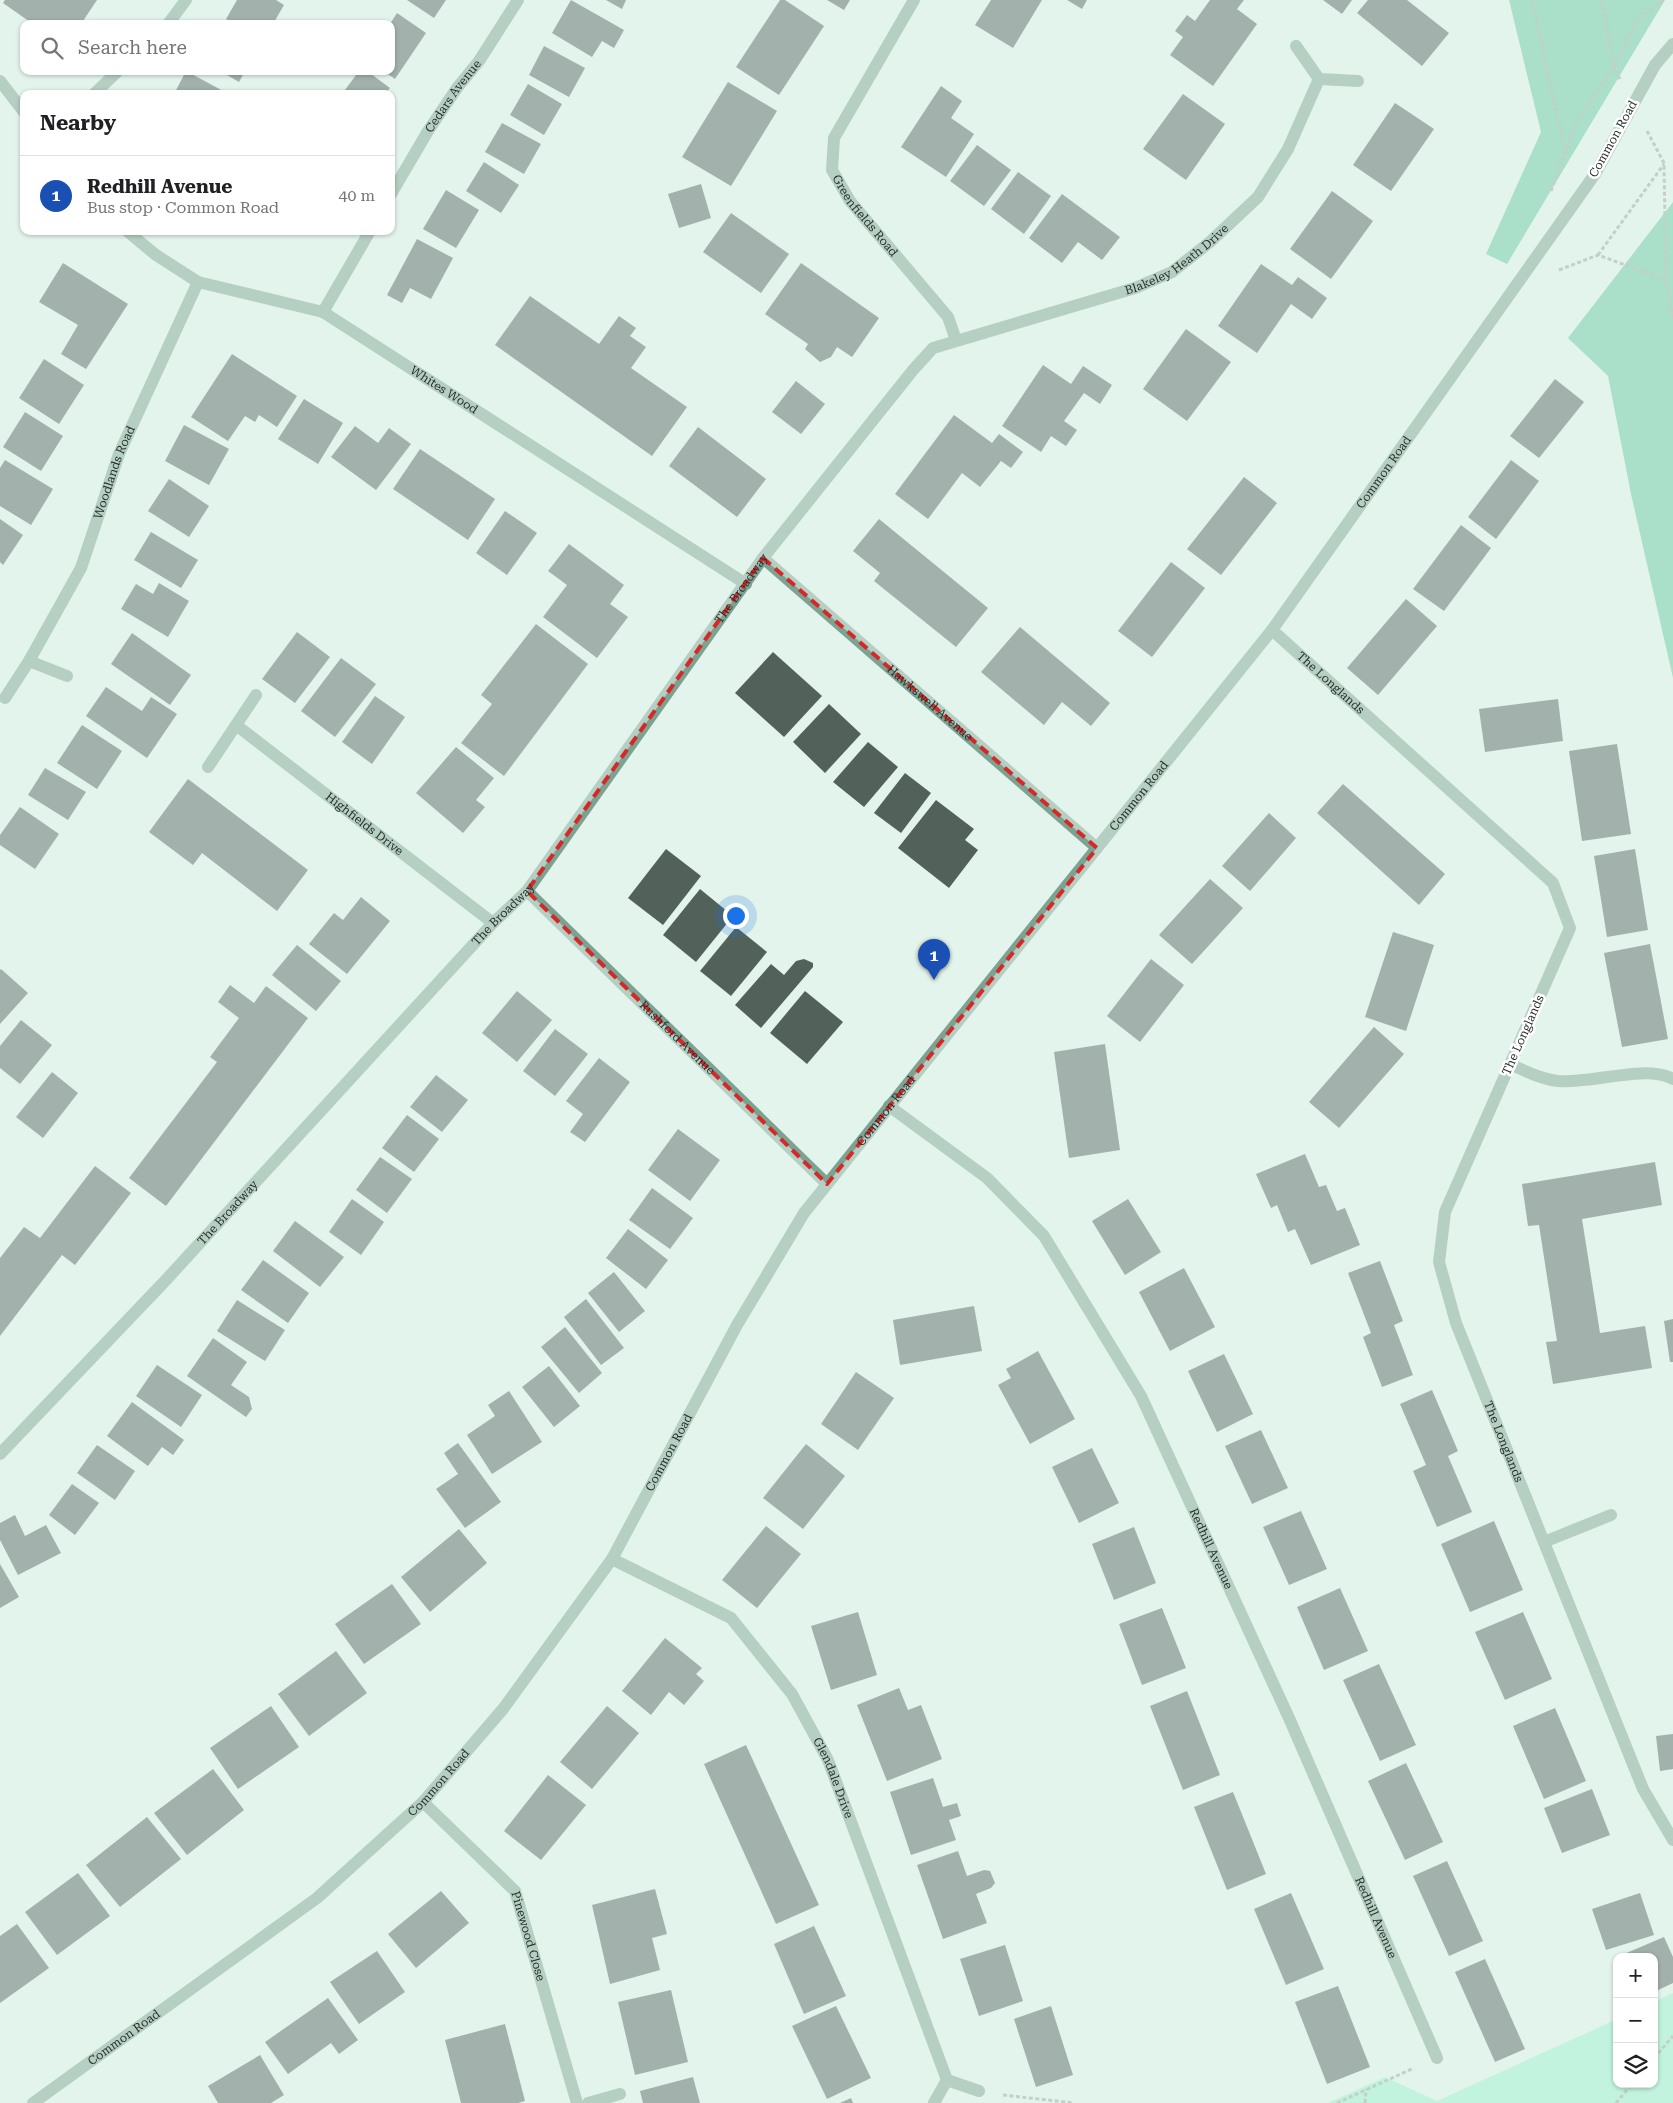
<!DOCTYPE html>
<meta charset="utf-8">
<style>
body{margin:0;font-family:"Roboto Serif",serif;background:#f2f2f2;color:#202124}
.controls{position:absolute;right:15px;bottom:15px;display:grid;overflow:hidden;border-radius:10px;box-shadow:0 1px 4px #0004}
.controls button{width:45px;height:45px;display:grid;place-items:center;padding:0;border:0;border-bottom:1px solid #e0e0e0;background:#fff;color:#202124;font:25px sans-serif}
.you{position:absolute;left:735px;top:915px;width:18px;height:18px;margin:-12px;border:4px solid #fff;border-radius:50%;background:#1a73e8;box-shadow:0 0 0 8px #1a73e833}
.badge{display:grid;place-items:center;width:32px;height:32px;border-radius:50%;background:#db2777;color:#fff;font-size:16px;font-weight:700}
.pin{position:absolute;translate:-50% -41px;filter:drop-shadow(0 1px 2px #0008)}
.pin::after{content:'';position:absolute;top:26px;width:18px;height:15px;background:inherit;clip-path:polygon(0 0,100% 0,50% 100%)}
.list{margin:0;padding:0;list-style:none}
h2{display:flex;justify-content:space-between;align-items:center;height:65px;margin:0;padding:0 20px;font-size:21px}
h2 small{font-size:16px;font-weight:400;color:#757577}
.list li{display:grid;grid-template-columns:32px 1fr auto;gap:15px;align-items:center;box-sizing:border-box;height:80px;padding:0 20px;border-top:1px solid #e0e0e0}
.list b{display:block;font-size:19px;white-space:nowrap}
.list p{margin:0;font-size:16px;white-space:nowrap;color:#757577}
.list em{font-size:16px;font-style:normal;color:#757577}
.icon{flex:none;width:28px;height:28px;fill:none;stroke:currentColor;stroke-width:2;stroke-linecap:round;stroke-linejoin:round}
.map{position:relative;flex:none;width:1673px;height:2103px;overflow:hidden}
.search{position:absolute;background:#fff;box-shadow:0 1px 4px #0004;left:20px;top:20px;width:375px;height:55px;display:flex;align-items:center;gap:12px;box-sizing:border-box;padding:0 18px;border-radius:10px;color:#757577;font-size:19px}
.panel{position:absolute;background:#fff;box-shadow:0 1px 4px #0004;left:20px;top:90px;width:375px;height:145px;border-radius:10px}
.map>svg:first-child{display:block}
.green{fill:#98f1cd}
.forest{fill:#64c5a0}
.building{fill:#53615b}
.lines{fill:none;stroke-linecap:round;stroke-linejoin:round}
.path{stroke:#98a59f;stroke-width:3;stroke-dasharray:4 2.5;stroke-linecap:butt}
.service{stroke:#7ca291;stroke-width:12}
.minor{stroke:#7ca291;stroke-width:12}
.tertiary{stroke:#7ca291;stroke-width:12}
.tertiary-bridge{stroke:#7ca291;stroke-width:12}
.marked{fill:none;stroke:#d62828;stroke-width:4;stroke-dasharray:10 6;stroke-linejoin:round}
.labels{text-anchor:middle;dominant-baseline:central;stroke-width:5;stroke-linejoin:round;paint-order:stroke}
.street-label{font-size:12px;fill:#292f2c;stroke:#fff}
</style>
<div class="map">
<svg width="1673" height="2103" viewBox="0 0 1673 2103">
<rect width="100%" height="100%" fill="#e3f4ec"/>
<polygon class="green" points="1673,1993 1673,2103 1328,2103 1385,2077 1437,2101 1617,2019 1617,2084 1654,2084 1654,2002"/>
<g class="forest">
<polygon points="1509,0 1665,0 1507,264 1486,254 1541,132"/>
<polygon points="1673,202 1673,678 1631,494 1608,376 1568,338"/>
</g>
<g class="building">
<polygon points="5,0 97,0 81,24 33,24 3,3"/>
<polygon points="237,0 276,0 284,5 273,24 235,24 226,19"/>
<polygon points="407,0 446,0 434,18"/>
<polygon points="571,0 624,30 614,48 602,41 592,57 552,33"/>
<polygon points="606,0 626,0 622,9"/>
<polygon points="780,0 785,0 824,26 779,95 736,67"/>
<polygon points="827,0 850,0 844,10"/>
<polygon points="991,0 1042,0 1013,48 975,25"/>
<polygon points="1067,0 1087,0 1082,9"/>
<polygon points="1210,0 1244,0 1237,9 1257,24 1213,86 1170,55 1183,37 1175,31 1187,15 1195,21"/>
<polygon points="1323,0 1352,0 1342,14"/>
<polygon points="1368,0 1407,0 1449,33 1422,66 1357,13"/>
<polygon points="397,13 426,33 395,79 383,71 391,71 390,24"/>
<polygon points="544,46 585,68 569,97 529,75"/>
<polygon points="186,71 225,92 224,94 174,94"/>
<polygon points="220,71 245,71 239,82"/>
<polygon points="359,71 367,71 390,88 385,94 342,94"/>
<polygon points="728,82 777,111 731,186 682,157"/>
<polygon points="528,84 562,104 544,135 510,115"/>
<polygon points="941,86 962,101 951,118 974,134 946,177 901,147"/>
<polygon points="1183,94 1225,124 1186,180 1143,149"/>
<polygon points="1395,103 1434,129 1391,191 1353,165"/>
<polygon points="502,123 541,144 524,174 485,152"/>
<polygon points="977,145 1011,170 984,206 950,181"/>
<polygon points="484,162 519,185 501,213 466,191"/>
<polygon points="1018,172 1051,196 1024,234 991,209"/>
<polygon points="701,184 711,218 679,228 668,194"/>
<polygon points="446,190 479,210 456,248 423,229"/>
<polygon points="1332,191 1373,221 1331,279 1290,249"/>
<polygon points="1062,194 1120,237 1102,260 1078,242 1062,263 1029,238"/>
<polygon points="731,213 789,254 761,293 703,252"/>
<polygon points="417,239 453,258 431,299 410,288 402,303 387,295"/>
<polygon points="63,263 128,304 86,369 61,354 78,325 39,302"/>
<polygon points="801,263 879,318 852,357 837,347 831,357 820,362 805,349 808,344 765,314"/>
<polygon points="1261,264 1292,285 1298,277 1327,298 1312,319 1291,304 1257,353 1218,326"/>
<polygon points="530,296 599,344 619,316 636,328 630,336 646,347 631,368 687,407 652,456 495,345"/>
<polygon points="1186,329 1231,362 1187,421 1143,389"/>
<polygon points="232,354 297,396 277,427 259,415 255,422 245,416 228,441 191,417"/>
<polygon points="44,359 84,385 59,424 19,398"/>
<polygon points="1043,365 1071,384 1083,366 1112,385 1100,404 1084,393 1064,421 1077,430 1066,446 1051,436 1041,452 1002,426"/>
<polygon points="1555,379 1584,402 1539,458 1510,436"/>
<polygon points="796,381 825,404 801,434 772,412"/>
<polygon points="304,399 343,423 318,464 278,439"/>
<polygon points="25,412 63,436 41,471 3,447"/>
<polygon points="954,415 992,443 999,434 1023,452 1011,468 1001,461 980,487 962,473 928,519 895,494"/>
<polygon points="184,425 229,449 209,485 165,461"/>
<polygon points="355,426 378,443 389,428 411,444 376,490 331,457"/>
<polygon points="698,427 766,479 737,517 669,466"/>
<polygon points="420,449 495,499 468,540 393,489"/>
<polygon points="5,460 53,489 31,525 0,506 0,468"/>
<polygon points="1511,460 1539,481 1496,539 1468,517"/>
<polygon points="1244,477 1277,503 1221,575 1187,549"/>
<polygon points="169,479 209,506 189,537 148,511"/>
<polygon points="505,511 537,533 507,575 476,553"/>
<polygon points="0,519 23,535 3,565 0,562"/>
<polygon points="879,519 988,608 956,647 874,581 880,573 853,551"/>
<polygon points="1461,525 1491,548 1444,611 1413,589"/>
<polygon points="151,532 198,560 181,588 134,560"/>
<polygon points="569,544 624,585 610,604 628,617 597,658 543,617 567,585 548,571"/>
<polygon points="1171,562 1205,588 1152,657 1118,631"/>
<polygon points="159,583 189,601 168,637 121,609 136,584 153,594"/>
<polygon points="1406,599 1437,626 1378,695 1347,668"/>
<polygon points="536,624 588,664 504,776 461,743 492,704 481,695"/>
<polygon points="1020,627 1110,703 1091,726 1062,702 1044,725 981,672"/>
<polygon points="297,632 330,657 295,703 262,679"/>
<polygon points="132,633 191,675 170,705 111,664"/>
<polygon points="773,652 822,696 784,737 735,693"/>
<polygon points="341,658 376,684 335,737 301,711"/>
<polygon points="106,687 142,711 151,697 177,714 147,758 86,716"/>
<polygon points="375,696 405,717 372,764 342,742"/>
<polygon points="1558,699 1563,741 1485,752 1479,709"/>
<polygon points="829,704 861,734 825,773 793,742"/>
<polygon points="82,725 122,751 97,789 57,763"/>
<polygon points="868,742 898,767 864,807 833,782"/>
<polygon points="1617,744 1631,834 1582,841 1569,751"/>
<polygon points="456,747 494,778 476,800 485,807 463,833 416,793"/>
<polygon points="45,768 86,792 68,820 28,795"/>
<polygon points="905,773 931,793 901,833 874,813"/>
<polygon points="188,779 308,870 277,911 202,853 193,865 149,832"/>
<polygon points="1343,784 1445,874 1419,905 1317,813"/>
<polygon points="936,800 974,829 965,840 978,850 949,888 898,848"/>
<polygon points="20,807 59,834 35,869 0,845 0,835"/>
<polygon points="1269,813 1296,838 1250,891 1222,866"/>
<polygon points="666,849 701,876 663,925 628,898"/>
<polygon points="1635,849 1648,930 1607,937 1594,856"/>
<polygon points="1210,879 1243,908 1192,964 1159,935"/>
<polygon points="700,889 733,916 696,962 663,935"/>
<polygon points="361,897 390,921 347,974 309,944 334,913 343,920"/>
<polygon points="736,927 767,952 731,996 700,971"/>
<polygon points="1393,932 1434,945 1406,1031 1365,1017"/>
<polygon points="1650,944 1668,1039 1622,1047 1604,953"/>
<polygon points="297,945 341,981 316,1011 272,975"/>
<polygon points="804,959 813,963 813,967 761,1028 735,1005 771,964 784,975 796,961"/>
<polygon points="1151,959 1184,985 1140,1042 1107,1016"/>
<polygon points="1,969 28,993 0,1024 0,970"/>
<polygon points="230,985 254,1003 266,986 308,1018 166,1206 129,1178 217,1062 210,1057 239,1018 218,1002"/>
<polygon points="517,991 552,1020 517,1062 482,1033"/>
<polygon points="805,991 843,1022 807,1064 770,1033"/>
<polygon points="21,1020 52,1045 20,1084 0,1068 0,1046"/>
<polygon points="1374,1027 1404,1054 1339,1128 1309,1102"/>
<polygon points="555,1029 588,1054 555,1096 523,1071"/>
<polygon points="1105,1044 1120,1150 1069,1158 1054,1052"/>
<polygon points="599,1058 630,1082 585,1142 570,1132 583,1114 566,1101"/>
<polygon points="52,1072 78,1093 43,1138 16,1117"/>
<polygon points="436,1075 468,1100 442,1132 410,1107"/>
<polygon points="407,1115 439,1139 414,1172 382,1148"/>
<polygon points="678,1129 720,1160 690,1201 648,1170"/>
<polygon points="1305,1154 1319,1187 1326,1185 1337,1211 1345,1208 1360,1245 1311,1265 1295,1229 1288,1232 1277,1205 1271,1208 1256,1174"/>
<polygon points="380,1157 412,1179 387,1213 356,1190"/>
<polygon points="1655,1162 1662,1205 1582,1219 1600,1333 1645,1326 1652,1368 1553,1384 1546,1342 1557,1341 1539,1225 1528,1226 1522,1184"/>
<polygon points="95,1166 131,1193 75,1265 62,1255 0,1336 0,1258 24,1227 40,1238"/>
<polygon points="652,1188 693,1218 670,1249 629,1220"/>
<polygon points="352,1199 384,1222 361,1255 329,1232"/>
<polygon points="1128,1199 1161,1252 1125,1275 1092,1221"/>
<polygon points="295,1221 344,1257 320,1287 273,1251"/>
<polygon points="628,1229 668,1260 646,1289 606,1258"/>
<polygon points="263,1260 309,1293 288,1323 241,1290"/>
<polygon points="1380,1261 1403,1321 1394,1325 1413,1375 1382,1387 1363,1337 1371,1333 1348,1273"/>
<polygon points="1184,1268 1215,1327 1170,1351 1139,1292"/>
<polygon points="614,1272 645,1311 619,1332 588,1293"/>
<polygon points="586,1299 624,1348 601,1365 564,1317"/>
<polygon points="237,1300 285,1330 265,1361 217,1331"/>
<polygon points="974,1306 982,1351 900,1365 893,1320"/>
<polygon points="1673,1319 1673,1362 1670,1362 1664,1321"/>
<polygon points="565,1327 602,1373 579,1393 541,1347"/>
<polygon points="213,1338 247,1362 231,1385 249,1397 252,1409 246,1417 187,1376"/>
<polygon points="1038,1351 1075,1419 1030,1444 998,1385 1011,1378 1006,1369"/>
<polygon points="1224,1354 1253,1414 1217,1432 1188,1371"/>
<polygon points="157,1365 202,1395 181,1427 136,1396"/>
<polygon points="549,1366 580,1406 554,1427 522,1387"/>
<polygon points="856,1372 894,1398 858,1450 821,1424"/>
<polygon points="1432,1390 1458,1451 1448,1456 1472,1512 1437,1527 1413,1471 1426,1465 1400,1404"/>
<polygon points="509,1391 542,1442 492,1474 467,1435 495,1416 488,1405"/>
<polygon points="132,1402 184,1440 173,1455 162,1447 148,1466 107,1436"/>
<polygon points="1261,1430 1288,1488 1252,1504 1225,1446"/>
<polygon points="458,1443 501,1502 465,1528 436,1489 458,1474 444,1453"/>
<polygon points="806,1444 845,1476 803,1529 763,1498"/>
<polygon points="97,1445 135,1471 115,1500 77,1473"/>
<polygon points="1092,1448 1119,1503 1079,1523 1052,1467"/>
<polygon points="72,1484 99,1503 75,1535 49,1515"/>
<polygon points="1301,1511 1327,1569 1289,1585 1263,1527"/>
<polygon points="15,1515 25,1536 46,1525 61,1553 18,1575 0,1540 0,1523"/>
<polygon points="1494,1521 1523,1590 1470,1612 1441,1544"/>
<polygon points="766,1526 801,1554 757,1608 722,1580"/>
<polygon points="1134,1527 1156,1583 1114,1600 1092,1544"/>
<polygon points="459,1529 487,1563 430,1612 401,1577"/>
<polygon points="0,1564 19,1597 0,1608"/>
<polygon points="392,1584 421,1624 364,1664 335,1624"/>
<polygon points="1340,1588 1368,1651 1324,1670 1297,1607"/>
<polygon points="1162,1608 1186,1668 1142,1685 1119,1624"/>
<polygon points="858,1612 877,1675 831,1690 811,1626"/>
<polygon points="1523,1612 1552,1679 1505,1700 1475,1632"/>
<polygon points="665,1638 702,1668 696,1674 704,1681 684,1705 669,1692 651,1715 622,1691"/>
<polygon points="336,1651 367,1693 309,1736 278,1694"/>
<polygon points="1379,1664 1416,1745 1380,1761 1343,1680"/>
<polygon points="899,1688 908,1710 921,1705 942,1759 887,1781 857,1705"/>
<polygon points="1187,1691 1220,1775 1183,1790 1150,1706"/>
<polygon points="271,1706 299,1747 238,1789 210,1748"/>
<polygon points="607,1706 639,1733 592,1789 560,1762"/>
<polygon points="1555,1708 1586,1781 1544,1799 1513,1726"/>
<polygon points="1673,1734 1673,1769 1660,1771 1656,1736"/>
<polygon points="746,1745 819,1905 776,1924 704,1764"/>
<polygon points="1406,1763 1443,1842 1405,1860 1368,1781"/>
<polygon points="213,1769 244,1810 187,1855 154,1813"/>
<polygon points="548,1775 586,1805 541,1860 504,1831"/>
<polygon points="933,1778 943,1807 957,1803 961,1816 949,1820 956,1840 911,1855 890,1792"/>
<polygon points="1592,1789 1610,1835 1562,1853 1544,1808"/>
<polygon points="1233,1792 1266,1874 1227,1890 1194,1807"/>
<polygon points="147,1817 181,1859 120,1907 86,1865"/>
<polygon points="958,1851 967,1876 984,1870 990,1871 995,1883 991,1888 976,1894 987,1923 943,1939 917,1865"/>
<polygon points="1447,1861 1483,1941 1449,1956 1413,1876"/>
<polygon points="78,1873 110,1916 57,1955 25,1912"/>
<polygon points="655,1889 667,1934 652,1938 660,1970 610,1984 592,1905"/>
<polygon points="441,1891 469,1923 416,1968 388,1934"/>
<polygon points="1291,1893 1324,1969 1286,1985 1254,1909"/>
<polygon points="1640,1893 1654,1935 1606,1950 1592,1909"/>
<polygon points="17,1924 49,1968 0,2003 0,1936"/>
<polygon points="814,1926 846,1996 804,2014 774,1944"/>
<polygon points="1664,1937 1673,1957 1673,1983 1654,1992 1654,1957 1617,1957"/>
<polygon points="1005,1945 1023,2001 979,2016 960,1959"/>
<polygon points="377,1951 405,1992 359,2024 330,1982"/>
<polygon points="1485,1959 1525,2049 1495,2062 1455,1972"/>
<polygon points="1338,1986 1370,2067 1327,2084 1295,2002"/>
<polygon points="671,1990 688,2062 635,2075 618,2002"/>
<polygon points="328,1998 358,2040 339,2054 331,2043 288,2074 265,2042"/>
<polygon points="836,2006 871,2078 827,2099 792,2026"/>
<polygon points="1051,2006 1073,2075 1036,2087 1014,2019"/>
<polygon points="505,2024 525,2101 518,2103 461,2103 445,2040"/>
<polygon points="260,2055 284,2095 271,2103 218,2103 208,2086"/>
<polygon points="693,2077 700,2103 643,2103 640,2091"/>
<polygon points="851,2098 853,2103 840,2103"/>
</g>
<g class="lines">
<g class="path">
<polyline points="1532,0 1565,151"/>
<polyline points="1602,0 1614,67 1620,79"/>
<polyline points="1647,131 1664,163 1666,280 1673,319"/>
<polyline points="1551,191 1577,121 1614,67 1637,20 1664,0"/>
<polyline points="1598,255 1664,164"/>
<polyline points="1559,270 1598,255 1666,280"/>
<polyline points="1654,2058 1673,2036"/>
<polyline points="1003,2095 1074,2103"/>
<polyline points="1337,2103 1414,2068"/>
<polyline points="1365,2103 1366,2089"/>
<polyline points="1616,2103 1632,2084"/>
</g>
<path class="service" d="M1510,1064C1525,1071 1541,1079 1558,1081C1591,1084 1645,1064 1673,1079"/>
<g class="minor">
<path id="s1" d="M914,0L834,138L832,170L850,201L948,317L956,340"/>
<polyline points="168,24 186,0"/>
<polyline points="1296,46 1319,79 1358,81"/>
<polyline points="0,81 24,112"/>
<polyline points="94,94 118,71"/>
<path id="s2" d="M391,194L428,131L457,88L479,61L518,0"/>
<path id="s3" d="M127,231L156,255L198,282L323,312L746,584"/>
<polyline points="323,312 370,231"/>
<path id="s4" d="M763,558L1097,848"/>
<path id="s5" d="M1272,630L1553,883L1570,928L1445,1212L1439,1262L1456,1323L1643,1789L1673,1840"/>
<polyline points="29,661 67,676"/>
<path id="s6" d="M5,698L29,661L81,568L119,454L198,282"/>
<path id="s7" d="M236,725L493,923"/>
<polyline points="208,767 256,695"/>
<path id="s8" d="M527,891L827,1184"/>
<path id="s9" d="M889,1106L987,1178L1044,1236L1141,1396L1289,1718L1437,2058"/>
<path id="s10" d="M0,1454L165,1281L493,923L527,891L763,558L913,370L933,348L1135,288L1172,272L1210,242L1258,197L1288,149L1319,79"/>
<polyline points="1544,1542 1611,1515"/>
<path id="s11" d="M612,1559L731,1618L792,1694L828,1760L947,2080"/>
<path id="s12" d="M423,1802L515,1891L577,2103"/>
<polyline points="588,2103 620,2094"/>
<polyline points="934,2103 947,2080 979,2091"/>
</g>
<g class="tertiary">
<polyline points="1655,65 1673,44"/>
<path id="s13" d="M33,2103L317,1898L423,1802L503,1709L612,1559L737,1325L804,1213L1272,630L1595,174"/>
</g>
<polyline class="tertiary-bridge" points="1595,174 1655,65"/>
</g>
<path d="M0 0H1673V2103H0ZM763,558L1097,848L827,1184L527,891Z" fill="#e3f4ec" fill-opacity=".55" fill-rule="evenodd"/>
<path class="marked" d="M763,558L1097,848L827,1184L527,891Z"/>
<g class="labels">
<g class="street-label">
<text stroke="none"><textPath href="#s2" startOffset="116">Cedars Avenue</textPath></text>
<text transform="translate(1613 139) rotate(-61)">Common Road</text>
<text stroke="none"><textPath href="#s1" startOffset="248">Greenfields Road</textPath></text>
<text stroke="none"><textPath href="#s10" startOffset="1711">Blakeley Heath Drive</textPath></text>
<text stroke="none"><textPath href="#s3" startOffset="360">Whites Wood</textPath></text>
<text stroke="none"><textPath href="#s13" startOffset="2138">Common Road</textPath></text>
<text stroke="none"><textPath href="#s6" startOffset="252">Woodlands Road</textPath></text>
<text stroke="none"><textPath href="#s10" startOffset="1142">The Broadway</textPath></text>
<text stroke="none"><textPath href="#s5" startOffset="79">The Longlands</textPath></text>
<text stroke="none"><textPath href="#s4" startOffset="221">Hawkswell Avenue</textPath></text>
<text stroke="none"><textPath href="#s13" startOffset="1732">Common Road</textPath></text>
<text stroke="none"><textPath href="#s7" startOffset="162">Highfields Drive</textPath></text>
<text stroke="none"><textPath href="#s10" startOffset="738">The Broadway</textPath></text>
<text transform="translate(1523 1035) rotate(-66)">The Longlands</text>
<text stroke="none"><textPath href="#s8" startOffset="210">Rushford Avenue</textPath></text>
<text stroke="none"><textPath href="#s13" startOffset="1328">Common Road</textPath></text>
<text stroke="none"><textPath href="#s10" startOffset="332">The Broadway</textPath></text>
<text stroke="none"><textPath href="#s5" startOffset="978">The Longlands</textPath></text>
<text stroke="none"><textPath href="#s13" startOffset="922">Common Road</textPath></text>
<text stroke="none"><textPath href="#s9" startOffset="558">Redhill Avenue</textPath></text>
<text stroke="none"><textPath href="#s11" startOffset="324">Glendale Drive</textPath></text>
<text stroke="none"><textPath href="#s13" startOffset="518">Common Road</textPath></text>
<text stroke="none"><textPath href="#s9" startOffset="962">Redhill Avenue</textPath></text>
<text stroke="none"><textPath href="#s12" startOffset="175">Pinewood Close</textPath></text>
<text stroke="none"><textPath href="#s13" startOffset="112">Common Road</textPath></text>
</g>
</g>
</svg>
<div class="controls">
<button>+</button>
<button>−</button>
<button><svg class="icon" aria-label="layers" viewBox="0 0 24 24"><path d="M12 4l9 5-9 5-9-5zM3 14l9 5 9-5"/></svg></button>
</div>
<div class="you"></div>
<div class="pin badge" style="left:934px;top:980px;background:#1a4fb4">1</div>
<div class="search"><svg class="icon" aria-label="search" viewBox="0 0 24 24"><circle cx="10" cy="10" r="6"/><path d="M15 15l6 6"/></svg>Search here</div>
<section class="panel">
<h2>Nearby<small></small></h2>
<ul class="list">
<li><span class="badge" style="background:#1a4fb4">1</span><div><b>Redhill Avenue</b><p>Bus stop · Common Road</p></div><em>40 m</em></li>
</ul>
</section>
</div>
